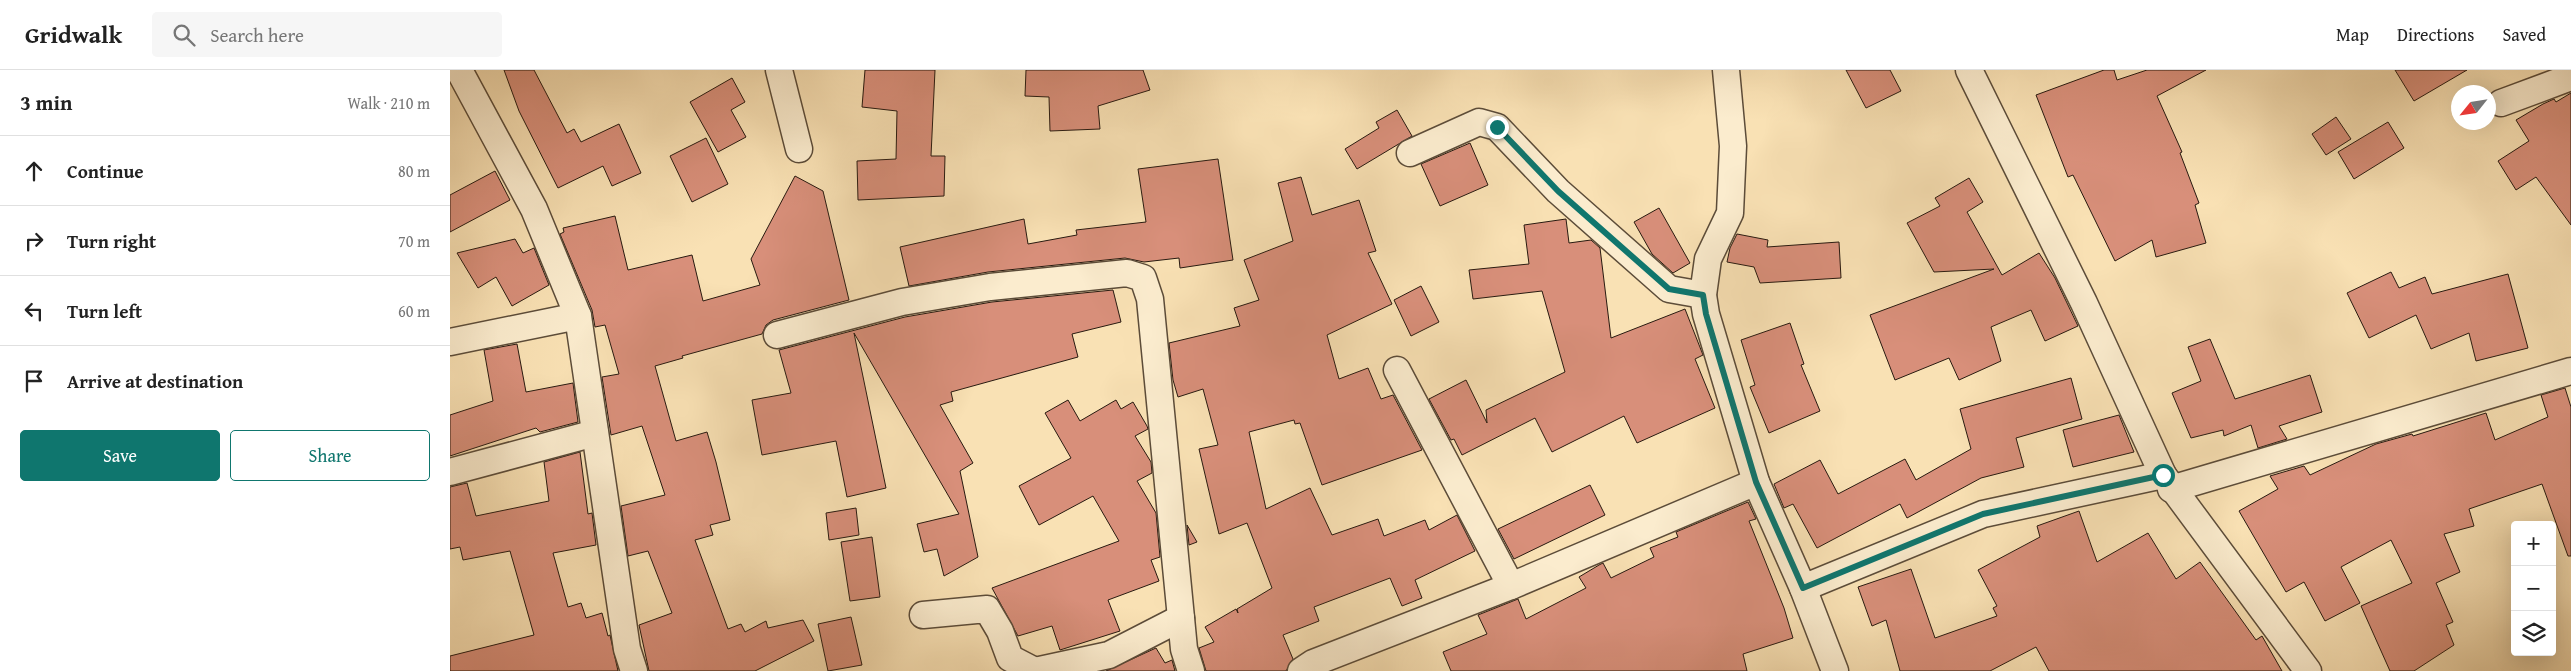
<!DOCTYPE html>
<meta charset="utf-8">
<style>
body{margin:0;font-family:"Gentium Book Plus",serif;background:#f6f6f6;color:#222}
.controls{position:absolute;right:15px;bottom:15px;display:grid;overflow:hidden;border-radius:5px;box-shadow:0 5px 20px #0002}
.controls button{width:45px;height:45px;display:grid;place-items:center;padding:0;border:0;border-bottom:1px solid #e0e0e0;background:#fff;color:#222;font:25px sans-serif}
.compass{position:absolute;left:2001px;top:15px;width:45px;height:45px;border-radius:50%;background:#fff;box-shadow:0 5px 20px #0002;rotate:240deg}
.stop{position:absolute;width:15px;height:15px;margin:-11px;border:4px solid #0f766e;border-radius:50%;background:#fff}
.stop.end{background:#0f766e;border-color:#fff;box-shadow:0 1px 5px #0008}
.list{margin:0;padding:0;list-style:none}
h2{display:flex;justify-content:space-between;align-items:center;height:65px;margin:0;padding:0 20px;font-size:21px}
h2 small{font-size:16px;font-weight:400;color:#767676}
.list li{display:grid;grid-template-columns:32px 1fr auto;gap:15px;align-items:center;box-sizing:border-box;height:70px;padding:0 20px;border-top:1px solid #e0e0e0}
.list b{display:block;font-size:19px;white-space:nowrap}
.list em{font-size:16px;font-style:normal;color:#767676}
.actions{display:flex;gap:10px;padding:15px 20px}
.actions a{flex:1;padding:11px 0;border:1px solid #0f766e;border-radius:5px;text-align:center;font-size:18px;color:#0f766e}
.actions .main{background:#0f766e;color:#fff}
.icon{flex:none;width:28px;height:28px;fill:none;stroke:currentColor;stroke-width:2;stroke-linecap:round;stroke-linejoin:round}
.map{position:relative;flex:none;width:2121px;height:601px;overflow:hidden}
header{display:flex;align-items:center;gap:30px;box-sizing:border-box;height:70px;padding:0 25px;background:#fff;border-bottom:1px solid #e0e0e0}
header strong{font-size:24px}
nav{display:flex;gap:28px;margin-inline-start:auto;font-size:18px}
.search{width:350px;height:45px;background:#f6f6f6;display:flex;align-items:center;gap:12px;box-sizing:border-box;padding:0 18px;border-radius:5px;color:#767676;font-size:19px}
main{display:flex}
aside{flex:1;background:#fff}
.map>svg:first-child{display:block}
.building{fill:#d88f7a;stroke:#281a10}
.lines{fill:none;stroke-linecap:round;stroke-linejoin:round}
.minor-casing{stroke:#5c4c39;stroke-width:29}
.minor{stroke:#fbecce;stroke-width:26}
.route{stroke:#0f766e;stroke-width:6}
</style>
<header>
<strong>Gridwalk</strong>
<div class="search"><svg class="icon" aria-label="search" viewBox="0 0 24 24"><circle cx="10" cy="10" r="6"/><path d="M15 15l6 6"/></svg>Search here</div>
<nav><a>Map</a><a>Directions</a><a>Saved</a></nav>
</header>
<main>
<aside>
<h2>3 min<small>Walk · 210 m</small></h2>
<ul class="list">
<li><svg class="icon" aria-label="ahead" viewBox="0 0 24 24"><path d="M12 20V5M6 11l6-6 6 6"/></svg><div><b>Continue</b></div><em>80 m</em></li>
<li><svg class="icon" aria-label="right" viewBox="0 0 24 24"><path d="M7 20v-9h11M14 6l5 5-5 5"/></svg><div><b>Turn right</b></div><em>70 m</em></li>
<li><svg class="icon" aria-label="left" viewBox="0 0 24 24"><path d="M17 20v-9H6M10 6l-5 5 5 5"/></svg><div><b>Turn left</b></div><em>60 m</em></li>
<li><svg class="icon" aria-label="arrive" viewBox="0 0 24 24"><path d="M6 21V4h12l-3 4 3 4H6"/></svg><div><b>Arrive at destination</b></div></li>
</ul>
<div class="actions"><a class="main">Save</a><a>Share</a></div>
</aside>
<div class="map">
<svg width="2121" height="601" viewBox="0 0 2121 601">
<rect width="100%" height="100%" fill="#f9e1b4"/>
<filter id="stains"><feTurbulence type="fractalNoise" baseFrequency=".004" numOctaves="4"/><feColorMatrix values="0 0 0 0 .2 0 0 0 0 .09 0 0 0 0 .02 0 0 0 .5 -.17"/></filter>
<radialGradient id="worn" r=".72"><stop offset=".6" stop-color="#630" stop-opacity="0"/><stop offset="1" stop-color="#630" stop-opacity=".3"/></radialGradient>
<g class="building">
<polygon points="54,0 84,0 117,63 124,59 131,72 169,54 191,103 162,116 153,96 108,118 69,41"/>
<polygon points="415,0 485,0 481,86 495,86 494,126 408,130 407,91 446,89 447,41 412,37"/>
<polygon points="576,0 693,0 700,20 648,36 650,59 600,61 599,27 575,26"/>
<polygon points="1396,0 1440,0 1451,21 1416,38"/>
<polygon points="1654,0 1664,0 1667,10 1697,0 1756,0 1707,26 1732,82 1730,83 1749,133 1745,135 1756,173 1706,187 1702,170 1665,191 1623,105 1618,107 1586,25"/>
<polygon points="1945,0 2017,0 1964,31"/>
<polygon points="282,8 295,32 281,40 296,67 268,82 240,32"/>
<polygon points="2121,23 2121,155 2086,107 2066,120 2048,91 2079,71 2066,50 2093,34 2104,29 2106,32"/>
<polygon points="947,40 962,66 907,99 895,79 929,58 926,52"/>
<polygon points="1886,47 1901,69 1876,85 1862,64"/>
<polygon points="1938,52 1954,78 1904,109 1888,82"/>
<polygon points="256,68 278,114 242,132 220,86"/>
<polygon points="1020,73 1038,115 990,136 971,94"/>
<polygon points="768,89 783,190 730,198 729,188 694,192 675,188 538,202 459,216 450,177 574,149 578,174 627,165 626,160 696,152 688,99"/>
<polygon points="45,101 60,130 0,162 0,125"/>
<polygon points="345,106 373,121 399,230 323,250 316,255 312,264 232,286 233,288 205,296 226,371 257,362 266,392 280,450 260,455 263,465 245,470 278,559 291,554 295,562 316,551 318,558 353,550 364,571 305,601 199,601 189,555 222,543 198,481 178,486 171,436 215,425 192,356 161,365 152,307 169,304 155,255 145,257 142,240 110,164 114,162 113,158 165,146 178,200 242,185 253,231 310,215 301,189"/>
<polygon points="851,107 862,145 909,130 926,181 918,183 942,234 877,265 889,309 918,298 931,329 943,325 972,380 872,415 850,353 845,354 844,350 799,362 816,439 860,418 882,465 928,449 934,466 975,450 979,460 1007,445 1025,481 965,510 972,528 952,536 940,508 864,537 869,551 833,565 843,589 836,601 756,601 749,578 764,572 755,557 786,539 788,543 787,539 822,518 797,453 769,464 749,379 768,375 753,319 728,327 723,310 719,273 790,256 784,238 809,230 794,190 843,171 828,113"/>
<polygon points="1519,108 1533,132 1517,142 1552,205 1589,183 1605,208 1628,256 1595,271 1581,240 1541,257 1551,291 1509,310 1499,288 1445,310 1420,245 1544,199 1484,202 1457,153 1490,136 1485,128"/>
<polygon points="1209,138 1240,193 1223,203 1202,184 1184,152"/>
<polygon points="1116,149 1119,173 1141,170 1150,178 1161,268 1235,239 1253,285 1245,289 1265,338 1187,373 1174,346 1102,382 1085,348 1012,385 1004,369 1001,370 979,329 1016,310 1037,353 1036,340 1115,302 1092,221 1023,229 1019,200 1079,194 1074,155"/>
<polygon points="1287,164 1318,170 1317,177 1389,172 1391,208 1310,213 1304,197 1277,192 1280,178"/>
<polygon points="65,169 73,183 84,178 99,215 62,236 46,207 28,218 7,183"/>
<polygon points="1941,202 1949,218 1975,207 1982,224 2058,204 2078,278 2026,291 2019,263 1981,279 1966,245 1919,268 1897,223"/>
<polygon points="971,216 989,252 961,266 944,230"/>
<polygon points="663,220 671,252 622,264 628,287 501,322 503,331 490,335 523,393 510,401 528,487 494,506 487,479 474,482 467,454 509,444 404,263 436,418 397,427 386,371 312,385 302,330 341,323 329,280 455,247 542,232"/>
<polygon points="1340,253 1354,294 1351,295 1370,341 1319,363 1300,317 1305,315 1291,270"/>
<polygon points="1760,269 1785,329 1860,305 1872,342 1829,356 1837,369 1808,378 1801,355 1774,366 1773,360 1741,368 1722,323 1751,311 1738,277"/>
<polygon points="67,274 76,322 123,313 128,352 90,362 86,358 0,386 0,345 43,331 34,280"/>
<polygon points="1621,308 1632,349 1566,368 1574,397 1531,408 1457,448 1450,434 1367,478 1343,434 1334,438 1324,414 1370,390 1388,424 1455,389 1466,410 1521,379 1510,339"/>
<polygon points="2115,318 2121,337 2121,486 2118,486 2092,414 2019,439 2024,456 1994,464 2010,502 1986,513 2003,552 1996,555 2004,575 1964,601 1940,601 1911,536 1962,513 1941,470 1891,497 1910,533 1875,551 1854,512 1836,522 1789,441 1828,419 1820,406 1854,396 1860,405 1926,374 1962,364 1963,366 2036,343 2045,370 2098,347 2091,325"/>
<polygon points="618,330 630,351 666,330 671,339 683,332 697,356 698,359 685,366 701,392 702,403 687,411 706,443 710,487 701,490 709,511 658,530 670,561 610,580 602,556 568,566 542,518 669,471 643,426 589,455 569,416 621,388 595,343"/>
<polygon points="1669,345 1684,382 1623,397 1613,360"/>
<polygon points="130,382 138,444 142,443 146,475 103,483 118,537 131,533 136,548 152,543 158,566 160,565 168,601 0,601 0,586 84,565 60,481 13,490 10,477 0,479 0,417 17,413 26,446 99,431 94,392"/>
<polygon points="1140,415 1155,445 1064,489 1048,459"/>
<polygon points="1298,432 1306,449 1299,451 1334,538 1343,568 1293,584 1297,601 1001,601 993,582 1037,564 1028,545 1068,529 1076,549 1136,518 1129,507 1149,495 1153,493 1161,508 1204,487 1200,478 1228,467 1226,462"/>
<polygon points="406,438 409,465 379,470 376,443"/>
<polygon points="1629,441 1647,492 1698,463 1726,509 1750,492 1806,570 1812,566 1832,601 1599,601 1586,577 1540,601 1450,601 1436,550 1422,556 1408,517 1461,499 1485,568 1547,546 1543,538 1547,536 1528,500 1590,467 1587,456"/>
<polygon points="737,455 747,472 739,475"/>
<polygon points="422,467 430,527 400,531 391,472"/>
<polygon points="401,547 412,595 378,601 368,554"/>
<polygon points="706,578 715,593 722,590 725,601 656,601"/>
</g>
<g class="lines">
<g class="minor-casing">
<g id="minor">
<polyline points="9,0 84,139 128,246 177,579 184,601"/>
<polyline points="329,0 349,79"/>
<polyline points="1276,0 1283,76 1280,143 1258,189 1253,225 1256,244 1306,412 1353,518 1385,601"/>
<polyline points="1519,0 1634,233 1713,405 1858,601"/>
<polyline points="2051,33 2121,7"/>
<polyline points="960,83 1029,52 1047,57 1108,121 1219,219 1253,225"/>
<polyline points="327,265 452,232 540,217 677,203 693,208 700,229 734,579 741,601"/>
<polyline points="0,272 128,246"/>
<polyline points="947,300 1061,516"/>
<polyline points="0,402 145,363"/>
<polyline points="1721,419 2121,301"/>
<polyline points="1353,518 1533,444 1713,405"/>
<polyline points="473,545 537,539 550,561 560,588 585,601"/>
<polyline points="585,601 659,585 731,548"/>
<polyline points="851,601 863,593 1061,516 1306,412"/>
</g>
</g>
<use href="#minor" class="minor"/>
</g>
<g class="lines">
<polyline class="route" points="1047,57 1108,121 1219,219 1253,225 1256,244 1306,412 1353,518 1533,444 1713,405"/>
</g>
<rect width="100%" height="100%" filter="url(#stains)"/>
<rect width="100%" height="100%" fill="url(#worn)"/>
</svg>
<div class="controls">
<button>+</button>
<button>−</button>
<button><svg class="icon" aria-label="layers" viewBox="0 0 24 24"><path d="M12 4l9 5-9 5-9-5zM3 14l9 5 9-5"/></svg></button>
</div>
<svg class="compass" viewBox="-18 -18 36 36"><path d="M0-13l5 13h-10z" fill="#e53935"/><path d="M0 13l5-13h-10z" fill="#767676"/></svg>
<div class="stop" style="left:1713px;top:405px"></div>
<div class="stop end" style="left:1047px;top:57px"></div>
</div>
</main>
